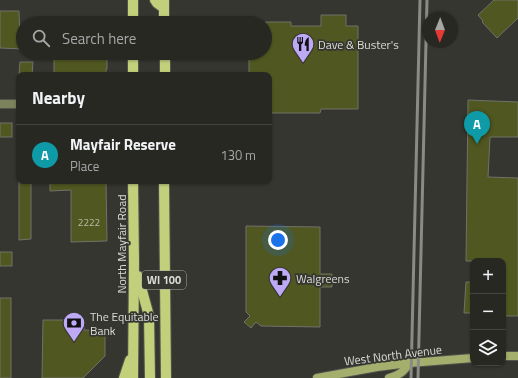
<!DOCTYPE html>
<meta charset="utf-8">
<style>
body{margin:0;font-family:"Titillium Web",sans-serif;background:#30302b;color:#f1f3f6}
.controls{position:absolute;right:12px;bottom:12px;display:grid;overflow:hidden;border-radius:8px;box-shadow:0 1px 3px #0004}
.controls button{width:36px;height:36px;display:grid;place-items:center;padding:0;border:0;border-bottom:1px solid #444441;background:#282823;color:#f1f3f6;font:20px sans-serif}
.compass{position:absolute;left:422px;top:12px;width:36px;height:36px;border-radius:50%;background:#282823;box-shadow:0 1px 3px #0004;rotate:181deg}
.you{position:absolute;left:278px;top:240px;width:14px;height:14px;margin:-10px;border:3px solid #fff;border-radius:50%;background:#1a73e8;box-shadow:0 0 0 6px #1a73e833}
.badge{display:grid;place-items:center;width:26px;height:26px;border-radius:50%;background:#8abfa5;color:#fff;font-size:13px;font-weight:700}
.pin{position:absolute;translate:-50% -33px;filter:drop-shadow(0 1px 2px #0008)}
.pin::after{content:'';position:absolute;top:21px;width:14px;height:12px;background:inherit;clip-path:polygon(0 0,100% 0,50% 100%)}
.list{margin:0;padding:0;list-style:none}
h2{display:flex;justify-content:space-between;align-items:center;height:52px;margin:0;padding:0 16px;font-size:17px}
h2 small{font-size:13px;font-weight:400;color:#a5a6a6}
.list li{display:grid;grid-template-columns:26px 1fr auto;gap:12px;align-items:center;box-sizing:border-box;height:60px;padding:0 16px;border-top:1px solid #444441}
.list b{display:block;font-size:15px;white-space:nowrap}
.list p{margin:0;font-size:13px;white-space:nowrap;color:#a5a6a6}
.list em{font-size:13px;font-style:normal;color:#a5a6a6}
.icon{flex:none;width:22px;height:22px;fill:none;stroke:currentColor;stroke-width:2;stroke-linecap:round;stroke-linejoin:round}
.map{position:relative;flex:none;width:518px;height:378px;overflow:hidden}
.search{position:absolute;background:#282823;box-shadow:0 1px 3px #0004;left:16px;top:16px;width:256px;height:44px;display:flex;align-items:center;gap:10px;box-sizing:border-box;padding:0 14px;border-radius:22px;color:#a5a6a6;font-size:15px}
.panel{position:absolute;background:#282823;box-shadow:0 1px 3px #0004;left:16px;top:72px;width:256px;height:112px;border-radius:8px}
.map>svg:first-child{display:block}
.building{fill:#505721;stroke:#71726a}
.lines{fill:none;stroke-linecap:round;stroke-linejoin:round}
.street-casing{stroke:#53544d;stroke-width:10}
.secondary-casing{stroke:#53544d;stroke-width:10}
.primary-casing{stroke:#53544d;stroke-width:12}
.street{stroke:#7c835b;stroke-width:8}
.secondary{stroke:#a4ae6d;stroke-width:8}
.primary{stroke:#c2cf7b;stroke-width:10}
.rail{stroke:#8a8b86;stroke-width:3}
.labels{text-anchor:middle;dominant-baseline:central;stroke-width:3.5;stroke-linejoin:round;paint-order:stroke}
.number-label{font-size:10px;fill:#b8bbaa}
.shield{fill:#35362f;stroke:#a9aaa5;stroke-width:1}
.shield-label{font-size:11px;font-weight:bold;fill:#dbdcd8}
.poi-label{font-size:12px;fill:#dbdcd8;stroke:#35362f;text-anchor:start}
.street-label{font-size:12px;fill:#dbdcd8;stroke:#35362f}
</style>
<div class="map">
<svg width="518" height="378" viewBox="0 0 518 378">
<rect width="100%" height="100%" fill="#35362f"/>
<g class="building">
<polygon points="494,0 518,0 518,18 497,38 482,22 483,21 478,15"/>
<polygon points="0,11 19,11 20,38 23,38 23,49 0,48"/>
<polygon points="321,15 346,15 346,26 358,26 358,109 321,109 320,113 269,113 269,75 249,75 249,53 265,53 265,22 291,22 291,26 321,26"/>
<polygon points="54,53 107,53 107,69 106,69 106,74 54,74"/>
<polygon points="20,62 33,62 32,75 19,75"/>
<polygon points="468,100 518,102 518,137 490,137 488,177 518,178 518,316 503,316 503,261 466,261"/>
<rect x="0" y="123" width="12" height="14"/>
<polygon points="19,181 31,181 31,239 19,240"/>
<polygon points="50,181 106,181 107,241 71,242 71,190 50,191"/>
<polygon points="246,226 320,227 320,274 332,274 332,287 320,287 320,327 261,326 256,322 251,328 244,322 250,316 246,312"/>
<rect x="0" y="252" width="12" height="14"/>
<polygon points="466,282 473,282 473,313 464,313"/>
<rect x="0" y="298" width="11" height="80"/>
<polygon points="43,320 84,320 84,330 105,331 105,356 83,378 42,378"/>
</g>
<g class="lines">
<g class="street-casing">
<polyline id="street" points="0,104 19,104"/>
</g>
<g class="secondary-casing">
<g id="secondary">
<polyline points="503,356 518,356"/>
<polyline points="317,378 377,367 409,363 473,358"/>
<path d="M389,378C399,375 404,372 409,363"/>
</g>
</g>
<g class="primary-casing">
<g id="primary">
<polyline points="133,0 133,23"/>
<polyline points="155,0 157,3 164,8"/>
<polyline points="164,23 164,0"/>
<polyline points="133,53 133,75"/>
<polyline points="165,53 165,75"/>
<polyline points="164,181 166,378"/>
<polyline points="138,276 149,316 150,378"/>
<polyline points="124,378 130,360"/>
<polyline points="133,378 134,262 133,181"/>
</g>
</g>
<use href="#street" class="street"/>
<use href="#secondary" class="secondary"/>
<use href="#primary" class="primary"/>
<g class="rail">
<polyline points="411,378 420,0"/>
<polyline points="418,378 427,0"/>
</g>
</g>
<defs>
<g id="restaurant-pin" transform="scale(1.15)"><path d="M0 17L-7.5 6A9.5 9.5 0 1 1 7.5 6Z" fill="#bda9f5" stroke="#35362f"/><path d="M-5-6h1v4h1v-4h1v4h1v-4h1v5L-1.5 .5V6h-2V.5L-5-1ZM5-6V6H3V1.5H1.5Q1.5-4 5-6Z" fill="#111"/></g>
<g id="pharmacy-pin" transform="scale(1.15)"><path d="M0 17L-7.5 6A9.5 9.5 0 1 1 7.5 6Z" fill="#bda9f5" stroke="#35362f"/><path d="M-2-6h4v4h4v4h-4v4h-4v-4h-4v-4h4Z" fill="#111"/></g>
<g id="bank-pin" transform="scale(1.15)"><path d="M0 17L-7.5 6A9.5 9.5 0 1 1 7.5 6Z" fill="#bda9f5" stroke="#35362f"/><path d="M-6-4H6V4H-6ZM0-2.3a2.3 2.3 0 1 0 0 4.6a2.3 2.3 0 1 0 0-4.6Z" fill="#111"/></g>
</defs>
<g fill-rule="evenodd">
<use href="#restaurant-pin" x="303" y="44"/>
<use href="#pharmacy-pin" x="280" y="278"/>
<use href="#bank-pin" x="74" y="323"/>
</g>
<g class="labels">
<g class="number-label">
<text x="89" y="222">2222</text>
</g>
<rect class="shield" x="142" y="271" width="44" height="18" rx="3"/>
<g class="shield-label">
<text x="164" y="280">WI 100</text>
</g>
<g class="poi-label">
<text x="318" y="44">Dave &amp; Buster's</text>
<text x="296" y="278">Walgreens</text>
<text x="90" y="316">The Equitable<tspan x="90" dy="14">Bank</tspan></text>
</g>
<g class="street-label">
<text transform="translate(121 244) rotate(-90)">North Mayfair Road</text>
<text transform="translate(393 355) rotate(-7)">West North Avenue</text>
</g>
</g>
</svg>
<div class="controls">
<button>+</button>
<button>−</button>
<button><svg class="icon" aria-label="layers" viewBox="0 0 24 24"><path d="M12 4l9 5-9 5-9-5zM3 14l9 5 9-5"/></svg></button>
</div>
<svg class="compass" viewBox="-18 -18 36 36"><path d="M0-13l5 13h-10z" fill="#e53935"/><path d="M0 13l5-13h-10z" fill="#a5a6a6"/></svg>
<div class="you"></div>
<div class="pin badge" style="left:477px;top:144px;background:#0f9aa8">A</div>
<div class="search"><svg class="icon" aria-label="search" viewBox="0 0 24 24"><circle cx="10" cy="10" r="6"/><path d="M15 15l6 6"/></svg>Search here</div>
<section class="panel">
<h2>Nearby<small></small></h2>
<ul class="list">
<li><span class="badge" style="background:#0f9aa8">A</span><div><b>Mayfair Reserve</b><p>Place</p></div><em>130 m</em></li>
</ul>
</section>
</div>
